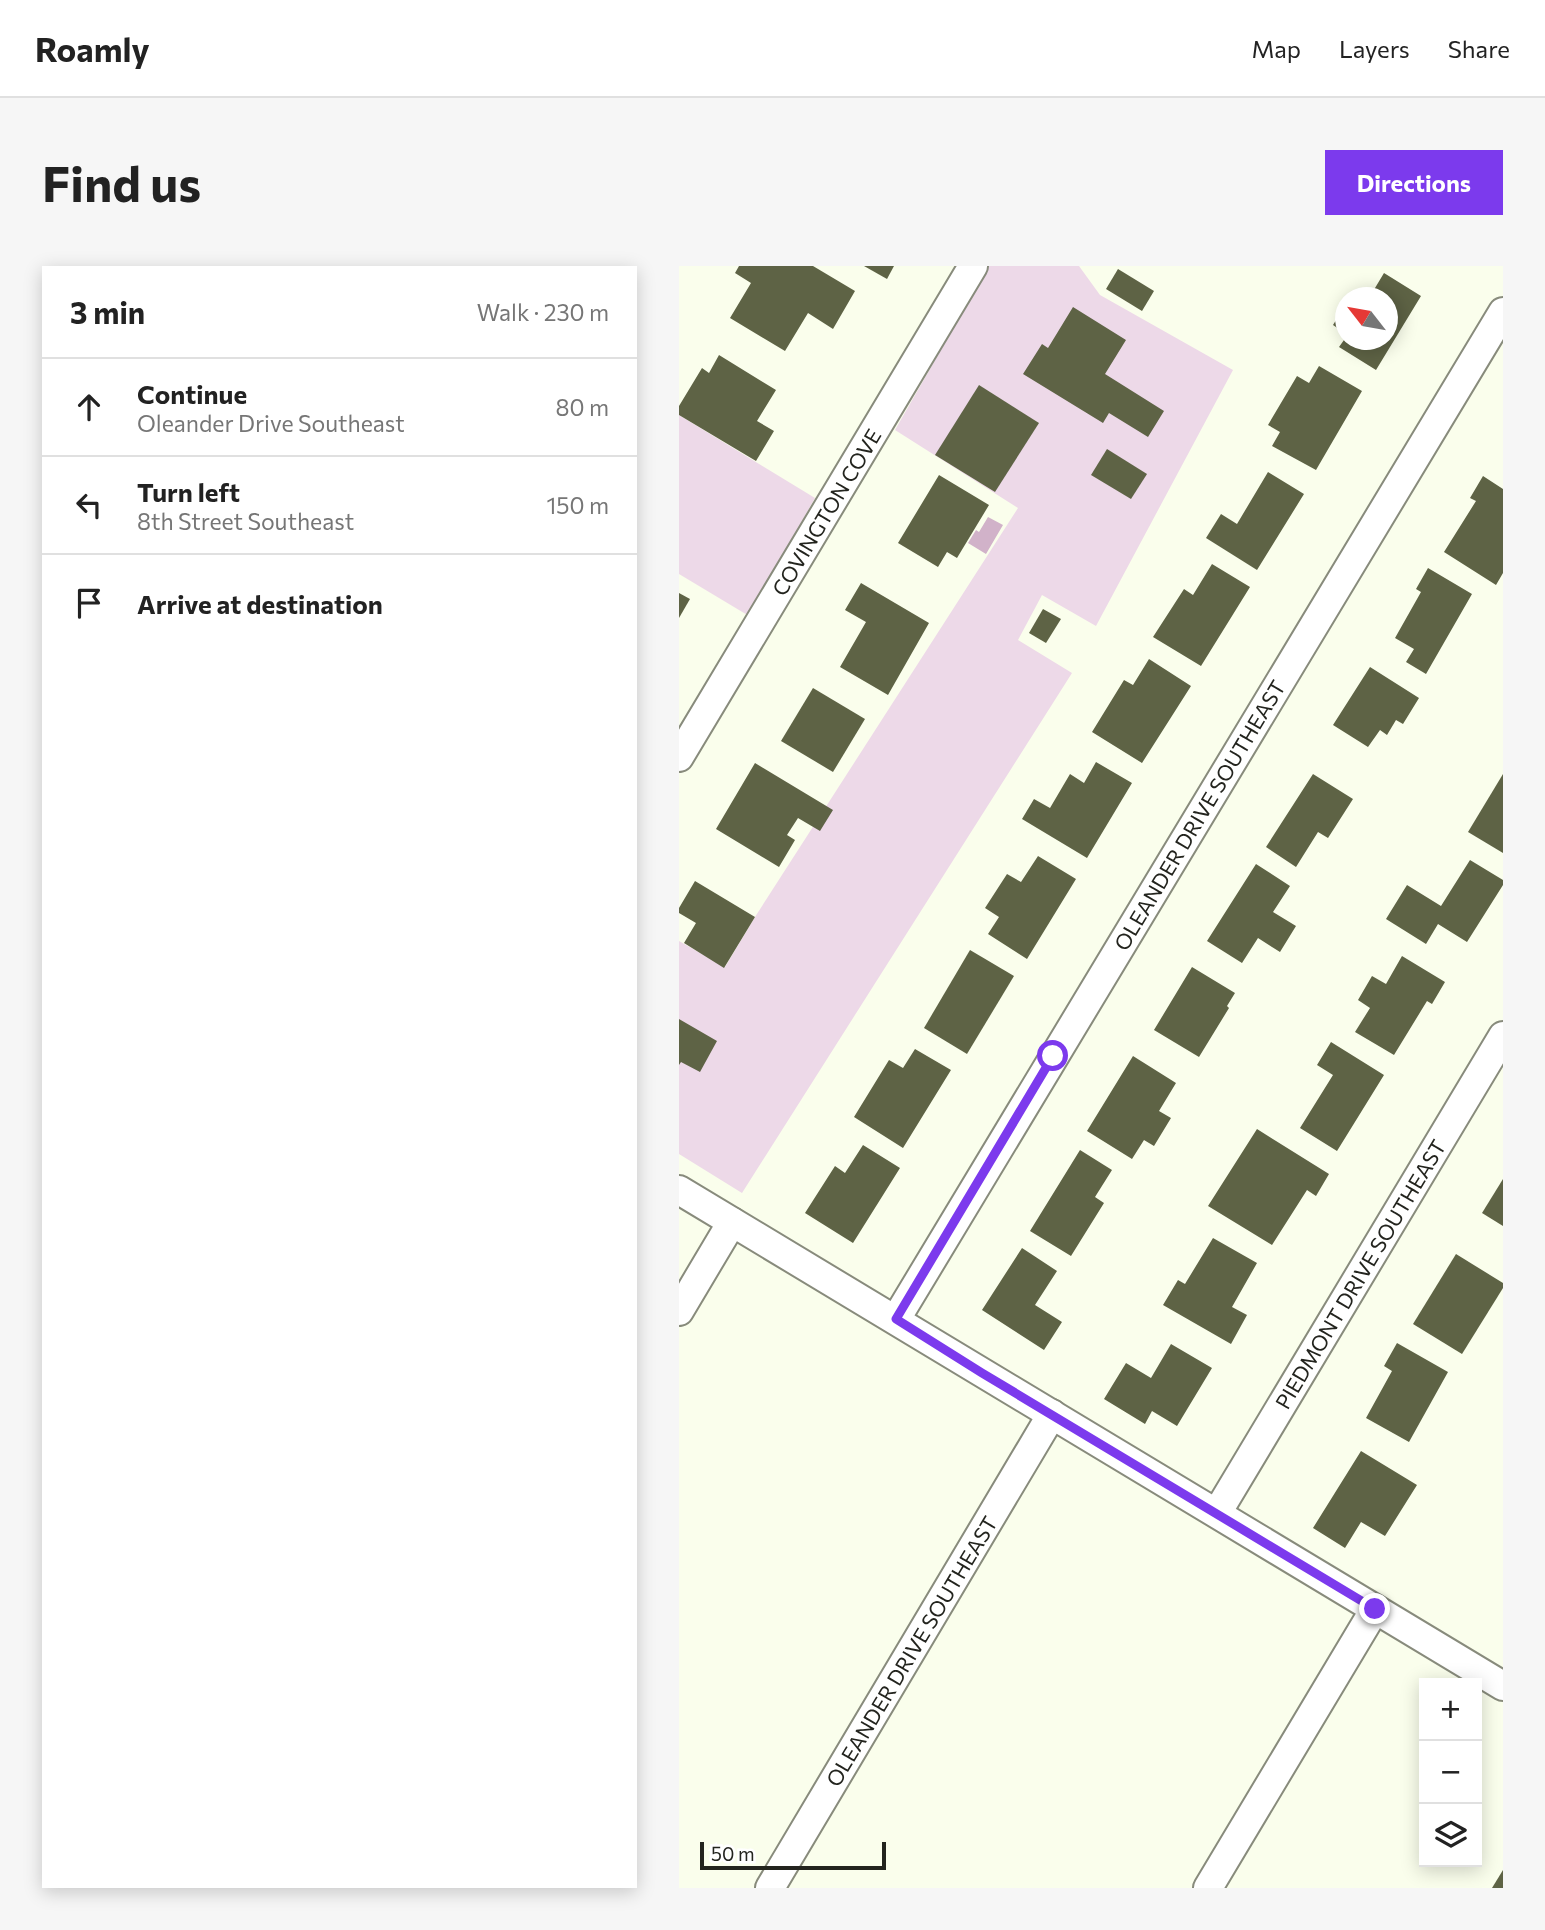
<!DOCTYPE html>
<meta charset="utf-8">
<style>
body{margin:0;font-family:Commissioner,sans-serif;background:#f6f6f6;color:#222}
.controls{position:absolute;right:21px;bottom:21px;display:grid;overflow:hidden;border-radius:0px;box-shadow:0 4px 18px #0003}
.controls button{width:63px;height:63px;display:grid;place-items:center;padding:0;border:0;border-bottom:2px solid #e0e0e0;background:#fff;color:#222;font:35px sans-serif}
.compass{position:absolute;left:656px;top:21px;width:63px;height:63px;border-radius:50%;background:#fff;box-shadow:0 4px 18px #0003;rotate:301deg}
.scale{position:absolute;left:21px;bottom:18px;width:186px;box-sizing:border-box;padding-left:7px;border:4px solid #23241e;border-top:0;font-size:19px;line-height:24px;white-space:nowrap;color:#23241e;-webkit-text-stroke:5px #fff;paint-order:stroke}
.stop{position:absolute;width:21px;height:21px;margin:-16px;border:5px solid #7c3aed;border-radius:50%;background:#fff}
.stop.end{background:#7c3aed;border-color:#fff;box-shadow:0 2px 7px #0008}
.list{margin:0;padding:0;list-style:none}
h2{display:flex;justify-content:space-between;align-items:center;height:91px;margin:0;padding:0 28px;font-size:30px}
h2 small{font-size:23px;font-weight:400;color:#767676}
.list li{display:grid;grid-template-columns:46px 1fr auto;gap:21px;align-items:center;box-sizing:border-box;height:98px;padding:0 28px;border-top:2px solid #e0e0e0}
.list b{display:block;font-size:26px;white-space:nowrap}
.list p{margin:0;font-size:23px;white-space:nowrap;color:#767676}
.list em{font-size:23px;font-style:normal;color:#767676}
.icon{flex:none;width:38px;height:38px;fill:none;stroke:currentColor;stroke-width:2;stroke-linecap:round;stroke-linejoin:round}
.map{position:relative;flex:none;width:824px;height:1622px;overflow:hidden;border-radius:0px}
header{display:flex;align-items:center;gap:42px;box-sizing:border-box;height:98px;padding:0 35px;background:#fff;border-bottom:2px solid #e0e0e0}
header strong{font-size:33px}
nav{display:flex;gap:38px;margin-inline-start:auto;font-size:24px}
.intro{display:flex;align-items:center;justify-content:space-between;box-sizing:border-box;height:168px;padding:0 42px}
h1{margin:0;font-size:49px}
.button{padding:18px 32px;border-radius:0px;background:#7c3aed;color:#fff;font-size:24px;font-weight:700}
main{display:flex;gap:42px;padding:0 42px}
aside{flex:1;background:#fff;border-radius:0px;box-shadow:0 4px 18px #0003}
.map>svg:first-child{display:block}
.green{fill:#edd9e8}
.water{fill:#d1b2c9}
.building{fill:#5e6345}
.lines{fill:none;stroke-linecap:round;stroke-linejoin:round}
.minor-casing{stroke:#888b7c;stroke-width:32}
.minor{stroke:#fff;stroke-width:28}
.route{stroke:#7c3aed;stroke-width:9}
.labels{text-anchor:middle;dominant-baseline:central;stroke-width:7;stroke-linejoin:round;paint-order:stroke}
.street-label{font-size:21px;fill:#23241e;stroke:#fff}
</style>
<header>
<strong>Roamly</strong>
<nav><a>Map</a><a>Layers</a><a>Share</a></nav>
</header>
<div class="intro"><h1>Find us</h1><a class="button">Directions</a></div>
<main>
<aside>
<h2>3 min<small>Walk · 230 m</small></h2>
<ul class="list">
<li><svg class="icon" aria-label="ahead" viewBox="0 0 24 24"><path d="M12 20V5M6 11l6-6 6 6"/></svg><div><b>Continue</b><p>Oleander Drive Southeast</p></div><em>80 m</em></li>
<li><svg class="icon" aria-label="left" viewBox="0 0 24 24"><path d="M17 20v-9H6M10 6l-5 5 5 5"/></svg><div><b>Turn left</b><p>8th Street Southeast</p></div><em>150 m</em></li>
<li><svg class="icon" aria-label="arrive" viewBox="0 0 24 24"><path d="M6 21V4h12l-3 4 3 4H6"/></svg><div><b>Arrive at destination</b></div></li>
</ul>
</aside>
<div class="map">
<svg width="824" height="1622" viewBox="0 0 824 1622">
<rect width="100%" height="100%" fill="#fafeec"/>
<g class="green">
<polygon points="310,0 400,0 421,29 554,104 417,360 363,329 339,374 393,407 63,927 0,888 0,675 46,701 76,651 339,242 216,164"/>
<polygon points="0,149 136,232 70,350 0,308"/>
</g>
<polygon class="water" points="309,251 324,259 307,288 289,277 297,264 300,266"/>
<g class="building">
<polygon points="60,0 134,0 176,25 154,63 129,47 106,85 51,52 72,17 56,7"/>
<polygon points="185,0 215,0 208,13"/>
<polygon points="439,3 475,25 463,45 427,23"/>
<polygon points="705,7 742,30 697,104 660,81 665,74 708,74 708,32 690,32"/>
<polygon points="666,40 666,67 654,59"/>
<polygon points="394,41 447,74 426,108 485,145 469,171 430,147 424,157 344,108 363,78 369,82"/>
<polygon points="40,89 97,124 78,155 95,165 77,195 0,149 0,140 23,102 30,107"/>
<polygon points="640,100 683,125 637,204 593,180 601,166 589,159 618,110 630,117"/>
<polygon points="300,119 360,157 316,226 256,189"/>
<polygon points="428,183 468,208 452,233 412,209"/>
<polygon points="589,206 625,228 578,304 527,272 542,248 558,258"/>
<polygon points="260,209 310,239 278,292 268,286 259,301 219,277"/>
<polygon points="804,210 824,223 824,307 817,319 765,286 797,235 791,232"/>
<polygon points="533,298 571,321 522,400 474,371 505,323 514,329"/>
<polygon points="749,302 793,328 747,408 727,396 735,383 716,372 742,326 737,323"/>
<polygon points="182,317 250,357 209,429 161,401 187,356 166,344"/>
<polygon points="0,327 11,333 0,352"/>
<polygon points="364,343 382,353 367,377 350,367"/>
<polygon points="470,393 512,420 463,497 413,466 445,414 454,419"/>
<polygon points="691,401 740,432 724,458 717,454 708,469 701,464 689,481 654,459"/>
<polygon points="134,422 186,453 154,506 102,475"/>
<polygon points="417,496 453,517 408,592 343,553 355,533 371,542 391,508 405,517"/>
<polygon points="76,497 154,544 141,565 119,552 108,569 116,574 100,601 37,563"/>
<polygon points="634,508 674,533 649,572 639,566 617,601 587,581"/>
<polygon points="824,508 824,587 789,566"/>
<polygon points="359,590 397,613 348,693 309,668 320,651 306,642 328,608 342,616"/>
<polygon points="791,594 824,614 824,619 788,676 759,658 747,678 707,653 728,619 762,640"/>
<polygon points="577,598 611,620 594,646 617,660 601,686 579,672 563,697 528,675"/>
<polygon points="16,615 76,651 45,702 5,677 17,657 0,647 0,642"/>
<polygon points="291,684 335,710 288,788 245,762"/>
<polygon points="723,690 766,716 753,738 748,735 715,789 676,766 691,742 679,734 693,710 707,718"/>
<polygon points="513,701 556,727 548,740 550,742 520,791 475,764"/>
<polygon points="0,753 38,775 21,806 2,796 0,799"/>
<polygon points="652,776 705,809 658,885 621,862 654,809 638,799"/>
<polygon points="236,783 272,804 224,882 175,851 210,794 224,802"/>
<polygon points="454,790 497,817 480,845 492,852 475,880 465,874 453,893 408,865"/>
<polygon points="578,863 650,908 637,930 628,924 593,979 529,940"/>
<polygon points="184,879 221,902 174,977 126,947 156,900 166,907"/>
<polygon points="401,884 433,904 416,931 425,937 392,990 351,965"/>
<polygon points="824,913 824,960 803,947"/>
<polygon points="534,972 578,997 553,1041 568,1049 552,1078 484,1039 499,1014 506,1018"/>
<polygon points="343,982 378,1005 356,1039 383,1056 365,1084 303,1044"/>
<polygon points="777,988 824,1017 824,1022 783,1088 734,1058"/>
<polygon points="718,1077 769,1106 730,1176 687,1152 713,1105 705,1100"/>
<polygon points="492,1078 533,1102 498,1160 473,1145 466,1158 425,1133 447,1097 472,1112"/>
<polygon points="682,1185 738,1219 706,1270 682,1256 666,1282 634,1262"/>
<polygon points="824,1604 824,1622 813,1622"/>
</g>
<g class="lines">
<g class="minor-casing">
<g id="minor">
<polyline points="0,491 294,0"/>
<polyline points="0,924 824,1420"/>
<polyline points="0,1045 53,956"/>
<polyline points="217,1053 824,46"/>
<polyline points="538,1247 824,770"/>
<polyline points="91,1622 373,1148"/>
<polyline points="529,1622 696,1343"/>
</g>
</g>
<use href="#minor" class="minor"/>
</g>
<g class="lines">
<polyline class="route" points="374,790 217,1053 303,1107 696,1343"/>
</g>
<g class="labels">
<g class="street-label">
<text transform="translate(147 246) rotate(-59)">COVINGTON COVE</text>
<text transform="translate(520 549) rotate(-59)">OLEANDER DRIVE SOUTHEAST</text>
<text transform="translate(681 1008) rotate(-59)">PIEDMONT DRIVE SOUTHEAST</text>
<text transform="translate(232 1385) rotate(-59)">OLEANDER DRIVE SOUTHEAST</text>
</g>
</g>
</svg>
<div class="controls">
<button>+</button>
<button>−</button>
<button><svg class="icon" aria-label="layers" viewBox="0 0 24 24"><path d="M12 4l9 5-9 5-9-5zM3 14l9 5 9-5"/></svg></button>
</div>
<svg class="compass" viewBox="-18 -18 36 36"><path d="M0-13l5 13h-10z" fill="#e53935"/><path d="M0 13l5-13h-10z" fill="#767676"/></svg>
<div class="scale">50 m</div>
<div class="stop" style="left:374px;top:790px"></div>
<div class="stop end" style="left:696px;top:1343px"></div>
</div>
</main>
